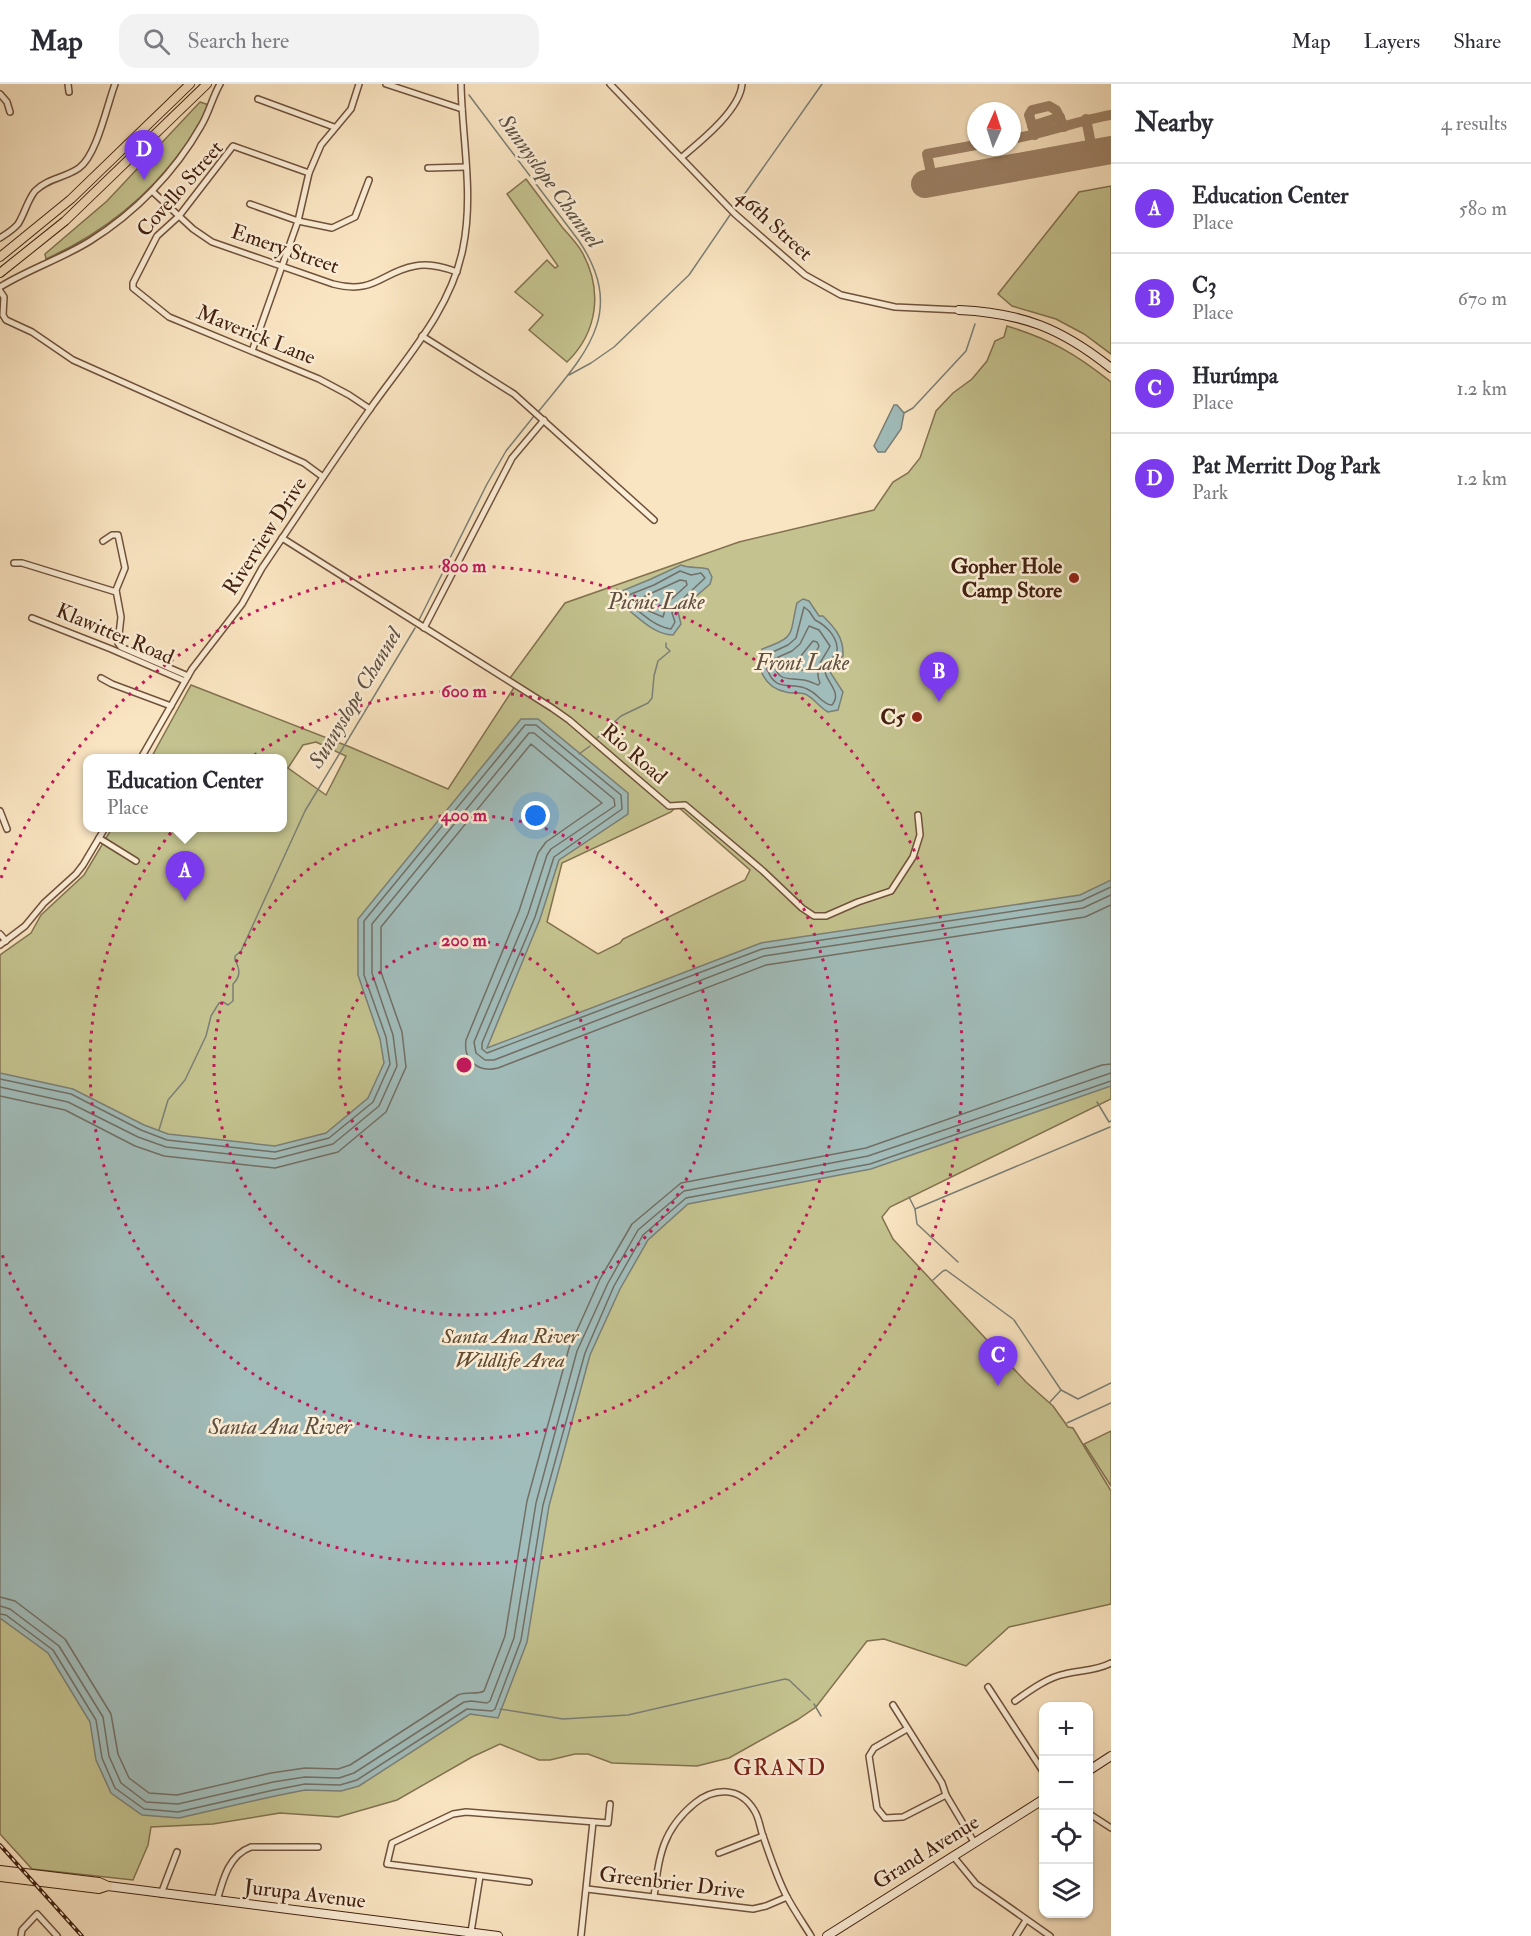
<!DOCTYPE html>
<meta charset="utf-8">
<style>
body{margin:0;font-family:"IM FELL Double Pica",serif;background:#f2f2f3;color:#2b2b33}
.controls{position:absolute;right:18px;bottom:18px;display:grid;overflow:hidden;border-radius:12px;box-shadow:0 2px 4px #0004}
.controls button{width:54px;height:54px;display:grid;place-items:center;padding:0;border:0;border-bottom:2px solid #e1e1e2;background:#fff;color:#2b2b33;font:30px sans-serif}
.compass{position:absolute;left:967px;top:18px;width:54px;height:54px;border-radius:50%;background:#fff;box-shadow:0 2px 4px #0004;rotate:3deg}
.you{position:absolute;left:536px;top:732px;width:21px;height:21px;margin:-15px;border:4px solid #fff;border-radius:50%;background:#1a73e8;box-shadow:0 0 0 9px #1a73e833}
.badge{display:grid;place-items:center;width:39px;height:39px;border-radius:50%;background:#7c3aed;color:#fff;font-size:20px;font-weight:700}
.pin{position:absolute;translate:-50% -50px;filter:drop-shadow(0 2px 3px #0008)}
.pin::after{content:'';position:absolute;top:32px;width:21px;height:18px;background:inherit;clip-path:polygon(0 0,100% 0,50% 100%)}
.popup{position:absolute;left:83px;top:670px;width:204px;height:78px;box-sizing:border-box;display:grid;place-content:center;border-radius:12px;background:#fff;filter:drop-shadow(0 2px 4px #0005);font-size:20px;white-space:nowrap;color:#7c7c81}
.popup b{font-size:22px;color:#2b2b33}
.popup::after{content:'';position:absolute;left:50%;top:100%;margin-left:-12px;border:12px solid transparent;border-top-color:#fff}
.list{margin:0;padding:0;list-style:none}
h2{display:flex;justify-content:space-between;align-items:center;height:78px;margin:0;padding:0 24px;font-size:26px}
h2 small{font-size:20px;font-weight:400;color:#7c7c81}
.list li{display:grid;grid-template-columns:39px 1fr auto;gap:18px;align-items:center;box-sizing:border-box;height:90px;padding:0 24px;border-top:2px solid #e1e1e2}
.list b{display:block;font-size:22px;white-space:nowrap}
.list p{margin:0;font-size:20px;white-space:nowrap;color:#7c7c81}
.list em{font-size:20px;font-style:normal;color:#7c7c81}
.icon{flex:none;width:33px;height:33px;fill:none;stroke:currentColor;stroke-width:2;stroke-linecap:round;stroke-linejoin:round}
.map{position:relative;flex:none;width:1111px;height:1852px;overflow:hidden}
header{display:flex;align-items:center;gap:36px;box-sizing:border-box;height:84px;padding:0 30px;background:#fff;border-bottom:2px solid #e1e1e2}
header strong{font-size:28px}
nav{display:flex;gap:33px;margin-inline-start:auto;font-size:21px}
.search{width:420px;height:54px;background:#f2f2f3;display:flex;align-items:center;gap:15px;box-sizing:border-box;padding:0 21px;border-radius:18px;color:#7c7c81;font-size:22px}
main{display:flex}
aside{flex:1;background:#fff}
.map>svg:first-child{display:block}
.green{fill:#c4c38f;stroke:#837250;stroke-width:1.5;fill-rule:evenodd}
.water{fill:#a1bdbb;stroke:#7b7f77;stroke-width:1.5}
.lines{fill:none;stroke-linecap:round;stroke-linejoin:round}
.shore{stroke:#726f66;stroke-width:1.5}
.stream{stroke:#7b7f77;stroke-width:1.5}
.taxiway{stroke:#9e8369;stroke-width:10}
.runway{stroke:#9e8369;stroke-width:28}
.street-casing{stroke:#70523c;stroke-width:8}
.secondary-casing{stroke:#422110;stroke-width:10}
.primary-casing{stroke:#422110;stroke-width:10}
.street{stroke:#fceed7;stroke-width:5}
.secondary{stroke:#fceed7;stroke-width:8}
.primary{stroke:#fae5c2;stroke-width:8}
.rail-casing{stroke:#422110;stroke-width:4}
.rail{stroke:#fceed7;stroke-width:1.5;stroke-dasharray:4.5;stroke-linecap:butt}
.ring{fill:none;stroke:#c2185b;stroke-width:3;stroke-dasharray:3 6}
.poi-dot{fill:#8f2418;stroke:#fceed7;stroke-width:2}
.labels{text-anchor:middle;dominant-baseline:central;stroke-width:5;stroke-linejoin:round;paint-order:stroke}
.street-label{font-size:21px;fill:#422110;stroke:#fceed7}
.poi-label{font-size:21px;font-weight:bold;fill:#422110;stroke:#fceed7;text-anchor:end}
.park-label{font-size:21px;font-style:italic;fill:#624a30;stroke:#fceed7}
.water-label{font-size:22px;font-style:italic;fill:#5e5043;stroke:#fceed7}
.neighbourhood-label{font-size:22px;letter-spacing:1.5px;fill:#7a1f14;stroke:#fceed7}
.centre{fill:#c2185b;stroke:#fceed7;stroke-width:3}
.ring-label{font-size:18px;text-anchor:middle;font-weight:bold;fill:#c2185b;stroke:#fceed7;stroke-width:5;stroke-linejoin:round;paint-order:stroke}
</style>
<header>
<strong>Map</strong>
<div class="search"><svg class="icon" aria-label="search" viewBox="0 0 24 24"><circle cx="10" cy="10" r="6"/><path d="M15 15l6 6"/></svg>Search here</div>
<nav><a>Map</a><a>Layers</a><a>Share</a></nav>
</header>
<main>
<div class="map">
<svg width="1111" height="1852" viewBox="0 0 1111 1852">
<rect width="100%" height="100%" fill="#fae5c2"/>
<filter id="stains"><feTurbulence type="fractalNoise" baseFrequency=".00333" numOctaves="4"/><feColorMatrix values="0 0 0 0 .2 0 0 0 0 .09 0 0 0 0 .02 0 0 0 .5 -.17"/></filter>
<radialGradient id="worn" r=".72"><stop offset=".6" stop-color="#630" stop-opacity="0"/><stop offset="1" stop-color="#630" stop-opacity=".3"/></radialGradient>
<g class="green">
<path d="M200,18L209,21C203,37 193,51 183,65C147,114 102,150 46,175L45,170L107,117Z"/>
<path d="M526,95C538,111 550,127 562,143C569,151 577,159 582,168C603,206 598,248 567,278L529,246L543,231L515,208L547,176L555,184L558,182L507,110Z"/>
<polygon points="1111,102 1111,270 1084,250 1056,235 1012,222 998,210 1079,108"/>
<path d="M1007,242C1050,255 1076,270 1111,298V1015L890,1123L882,1133L893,1155L1026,1298L1053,1322L1068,1343L1073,1344L1111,1407V1520L1009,1543L966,1582L884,1555L867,1557L816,1623L797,1636L729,1674L697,1682L612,1679L588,1670H575L550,1676H539L500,1660L472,1673L397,1716L338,1733L280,1729L213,1740L151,1743L148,1761L133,1796L32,1785L0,1750V871L31,849L41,831L84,791L112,744H282V674H151L191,601L350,663L448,705L517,599L510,594L565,519L739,458L874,426L893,398L908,389L920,374L936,327L953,309L972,295L987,277L995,257L1004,253ZM316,658L346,672L326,711L288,684L303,661ZM677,722L750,786L745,796L623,855L620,859L598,870L547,838L562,779L671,728Z"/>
<polygon points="1111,1347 1111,1402 1084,1360"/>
</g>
<g class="water">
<polygon points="894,321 897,321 904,329 901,345 885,368 878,368 874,362"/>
<path d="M681,481C691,485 698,482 708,485L712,493L710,500L678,528L681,540L673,551C652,550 639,533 623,522C618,519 615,520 611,516L612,511L651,495Z"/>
<path d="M803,515L809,517L819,532H823C835,544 844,554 843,572L835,578L830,588L843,608L838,626L828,628C819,623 814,614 805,610C799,608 792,610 786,608C765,604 755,584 762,565C797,553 789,551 797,519Z"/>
<polygon points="521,635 538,635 628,709 628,730 559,776 540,835 487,964 761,859 1080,811 1111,796 1111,1002 871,1085 688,1120 648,1156 620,1205 590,1271 549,1422 527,1558 498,1634 470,1630 359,1702 341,1707 305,1706 275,1712 179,1734 142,1731 111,1709 96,1676 90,1638 48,1569 0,1534 0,989 73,1005 144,1041 168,1050 275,1062 326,1049 368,1014 384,979 380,955 358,891 358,835"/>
</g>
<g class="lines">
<g class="shore">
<path d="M680,487L691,491L701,489L705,494L673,524L672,529L675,538L671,545C653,542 639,527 625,516L626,512L654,501Z"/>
<polygon points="680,496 686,497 687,501 667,519 663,533 649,527 640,518 641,514"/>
<path d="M804,523L809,527L815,536C827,542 839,554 837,569L831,575L825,588C828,600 842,609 832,621C823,621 818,610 809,606C793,596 775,611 767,584C765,579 764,576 766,571L788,561L796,554Z"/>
<path d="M809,542L819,546L830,562C824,575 813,582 820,599L818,601C813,599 809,597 804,596C786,593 779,599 773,578L774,575L792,567L800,560Z"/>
<polygon points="813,557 817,558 819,562 807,586 791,586 786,585 786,580 800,573"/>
<polyline points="0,995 71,1010 141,1046 167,1056 275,1068 329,1054 373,1018 390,980 386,953 364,891 364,837 525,641 536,641 621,711 622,725 554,773 535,833 482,959 482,965 487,969 762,865 1081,817 1111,803"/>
<polyline points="0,1003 68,1018 138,1053 166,1063 275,1075 333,1060 379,1022 397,982 393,951 372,889 372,840 529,649 534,649 614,715 615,722 551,765 547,771 528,830 474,958 476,969 485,976 494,976 764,872 1083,824 1111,811"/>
<path d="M0,1012L65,1026L135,1062L164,1072L275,1084L338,1068L386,1028L406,983L402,948L381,888V843L531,660L602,719L546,758L538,769L519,827L466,956C463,976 478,989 498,984L766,881L1085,833L1111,821"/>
<path d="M0,1513L15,1517L65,1555L111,1630L118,1670L129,1694L149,1709L177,1711L271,1689L305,1684L338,1685L350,1681L458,1611C467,1607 477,1611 484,1607L505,1552L527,1417L569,1264L600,1195L632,1140L681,1099L866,1064L1102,981L1111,980"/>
<polyline points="0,1522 10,1525 59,1562 103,1633 109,1672 121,1699 146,1718 178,1720 273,1698 305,1693 339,1694 354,1689 464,1618 471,1617 487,1619 490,1617 514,1554 536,1419 577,1267 608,1199 638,1146 684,1107 868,1072 1111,989"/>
<polyline points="0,1530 6,1531 53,1566 96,1636 102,1674 115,1704 144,1725 178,1728 274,1706 305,1700 340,1701 357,1696 467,1625 492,1627 495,1625 521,1556 543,1421 585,1269 614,1202 643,1151 686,1114 870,1080 1111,997"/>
</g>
<g class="stream">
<path d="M469,11L579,157C628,230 584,271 538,328"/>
<polyline points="734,125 822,0"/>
<polyline points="569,291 591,279 614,263 689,191 730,131"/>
<polyline points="904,329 913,324 966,267 975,240"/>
<polyline points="419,536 487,400 506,367 534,332"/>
<polyline points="597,654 621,632 648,619 652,614 654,592 658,577 670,567 666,563 666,559"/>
<polyline points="579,670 590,662"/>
<polyline points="1097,1018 1109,1038 1111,1037"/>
<path d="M159,1046L168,1016L185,996L206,952L211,932L219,919L223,918L228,921L233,917V900C241,892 240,885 235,876V872L241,867L305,727L415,544"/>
<polyline points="909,1113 915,1125 1110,1043"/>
<polyline points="915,1125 917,1140 958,1178"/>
<polyline points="933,1196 943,1187 946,1186 1013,1235"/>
<polyline points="1014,1236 1061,1306"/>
<polyline points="1050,1318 1061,1306 1078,1315 1111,1299"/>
<polyline points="1067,1339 1111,1319"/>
<polyline points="814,1620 821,1632"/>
<polyline points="500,1625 563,1635 628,1631 785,1595 789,1596 810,1616"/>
</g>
<g class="taxiway">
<polyline points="1086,35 1093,70"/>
<polyline points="1032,42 1060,33"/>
<polyline points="1035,51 1029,31 1032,26 1049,22 1056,26 1064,43"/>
<path d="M1012,55C1046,49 1077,37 1111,31"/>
<polyline points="933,99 927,70 976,61"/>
</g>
<polyline class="runway" points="925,100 1111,66"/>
<g class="street-casing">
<g id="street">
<polyline points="68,0 69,8"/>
<polyline points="386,0 462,25"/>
<polyline points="610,0 735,130 805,191 841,211 895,223 959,226"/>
<polyline points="0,10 7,18 10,28"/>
<polyline points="258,15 334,43"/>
<path d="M682,73C701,57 740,26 742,0"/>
<polyline points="428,84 466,83"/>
<polyline points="309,89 233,62 179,132 157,152 133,199 133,204 169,233 319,295 349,311 370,325"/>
<path d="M152,107L193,145L212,158L333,200C375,211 381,188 415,182C429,179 443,183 457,188"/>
<polyline points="250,120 298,137 332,144 355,133 369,96"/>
<path d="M0,154C6,150 13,146 18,140C25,129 27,117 35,107C48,94 65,94 79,84C97,71 107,21 115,0"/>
<path d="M0,203C29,185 61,175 90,157C135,129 175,88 201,42C209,29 212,14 220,0"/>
<polyline points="0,207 4,213 3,231 6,236 32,248 73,276 304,379 323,393"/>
<polyline points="422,252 514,310 654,436"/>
<polyline points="252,267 298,137 309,89 321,61 351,25 359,0"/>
<polyline points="282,454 552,624 569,636 669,722 685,721 763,787 802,824 814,832 826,832 858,818 891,807 913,773 920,751 918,731"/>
<polyline points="103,457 112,451 118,451 125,484 116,506 121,533 118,559 121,563 188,592"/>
<polyline points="14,479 22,479 116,508"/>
<polyline points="32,534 111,565 185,597"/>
<polyline points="424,544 512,374 544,336"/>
<polyline points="101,594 112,600 171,622"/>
<path d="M141,674L192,585L242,520L262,484C298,431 333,377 370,325C405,275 451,226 463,164C474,110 462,54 461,0"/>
<polyline points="0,727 7,745"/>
<polyline points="99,754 136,777"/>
<polyline points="0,850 6,857"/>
<polyline points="0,861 25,842 44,819 76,790 83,781 105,744"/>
<polyline points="988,1603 1044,1689"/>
<path d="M1015,1617C1029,1607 1048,1593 1065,1590C1081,1586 1096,1587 1111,1579"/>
<polyline points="893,1621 942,1699 946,1711 974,1758"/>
<polyline points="907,1645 874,1664 869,1672 877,1724 885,1734 903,1733 946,1711"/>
<polyline points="1088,1729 1111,1744"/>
<polyline points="719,1769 763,1752"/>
<polyline points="953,1772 976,1800 1050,1852"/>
<polyline points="529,1798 387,1780 392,1759 453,1730 466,1728 608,1739 610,1720"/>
<polyline points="587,1805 753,1825 766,1822 787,1813"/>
<polyline points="161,1810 177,1768"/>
<path d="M654,1813C659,1772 662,1746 695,1719C715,1703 740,1703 754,1726C759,1733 760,1744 763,1752C770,1772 777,1794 787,1813C794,1826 803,1839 811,1852"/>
<path d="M217,1817C223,1795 229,1771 251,1763H318"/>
<polyline points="471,1848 480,1792"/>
<polyline points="21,1852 22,1846 37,1830 57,1852"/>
<polyline points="581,1852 593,1738"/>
<polyline points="1016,1852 1026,1836"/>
</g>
</g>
<g class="secondary-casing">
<g id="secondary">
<path d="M959,226C1022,229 1061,244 1111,284"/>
<polyline points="1088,1687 1111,1672"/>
<polyline points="108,1802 498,1852"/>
<polyline points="827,1852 1044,1715"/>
</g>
</g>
<g class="primary-casing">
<g id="primary">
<polyline points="0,173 71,115 190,0"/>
<polyline points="0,189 65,137 207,0"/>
<polyline points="0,1786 99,1798 108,1802"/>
<polyline points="0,1793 99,1805 108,1802"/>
</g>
</g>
<use href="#street" class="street"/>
<use href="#secondary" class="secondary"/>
<use href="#primary" class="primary"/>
<g class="rail-casing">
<polyline id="rail" points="0,1761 82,1852"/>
</g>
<use href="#rail" class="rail"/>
</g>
<g class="ring">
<circle cx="464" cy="981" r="125"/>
<circle cx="464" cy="981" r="250"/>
<circle cx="464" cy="981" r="374"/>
<path d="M1 794A499 499 0 1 1 1 1168"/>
</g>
<g class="poi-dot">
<circle cx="1074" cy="494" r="6"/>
<circle cx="917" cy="633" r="6"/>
</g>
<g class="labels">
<g class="street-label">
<text transform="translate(180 105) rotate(-49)">Covello Street</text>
<text transform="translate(774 141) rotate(42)">46th Street</text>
<text transform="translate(285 165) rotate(19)">Emery Street</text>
<text transform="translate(256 251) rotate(22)">Maverick Lane</text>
<text transform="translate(265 452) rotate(-57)">Riverview Drive</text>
<text transform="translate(115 550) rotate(23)">Klawitter Road</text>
<text transform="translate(634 670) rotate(41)">Rio Road</text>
<text transform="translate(926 1768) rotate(-32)">Grand Avenue</text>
<text transform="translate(672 1799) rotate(7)">Greenbrier Drive</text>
<text transform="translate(305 1810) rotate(7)">Jurupa Avenue</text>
</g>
<g class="poi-label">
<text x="1062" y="482">Gopher Hole<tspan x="1062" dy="24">Camp Store</tspan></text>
<text x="905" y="633">C5</text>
</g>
<g class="park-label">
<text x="510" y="1252">Santa Ana River<tspan x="510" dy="24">Wildlife Area</tspan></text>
</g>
<g class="water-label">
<text transform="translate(550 97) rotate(54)">Sunnyslope Channel</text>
<text x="656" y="518">Picnic Lake</text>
<text x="802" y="579">Front Lake</text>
<text transform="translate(355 614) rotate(-59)">Sunnyslope Channel</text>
<text x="280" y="1343">Santa Ana River</text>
</g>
<g class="neighbourhood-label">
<text x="780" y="1684">GRAND</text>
</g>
</g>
<circle cx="464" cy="981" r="9" class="centre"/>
<g class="ring-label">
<text x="464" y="488">800 m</text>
<text x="464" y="613">600 m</text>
<text x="464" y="737">400 m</text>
<text x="464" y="862">200 m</text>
</g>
<rect width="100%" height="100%" filter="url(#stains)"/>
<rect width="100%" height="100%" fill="url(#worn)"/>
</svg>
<div class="controls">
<button>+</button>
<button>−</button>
<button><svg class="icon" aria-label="locate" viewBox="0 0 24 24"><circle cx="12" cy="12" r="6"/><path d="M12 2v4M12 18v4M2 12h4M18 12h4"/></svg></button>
<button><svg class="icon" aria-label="layers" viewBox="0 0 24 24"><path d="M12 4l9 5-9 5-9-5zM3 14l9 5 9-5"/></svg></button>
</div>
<svg class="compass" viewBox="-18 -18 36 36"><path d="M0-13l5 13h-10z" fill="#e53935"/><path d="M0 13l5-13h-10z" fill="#7c7c81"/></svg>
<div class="you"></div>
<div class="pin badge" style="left:185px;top:817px">A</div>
<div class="popup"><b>Education Center</b>Place</div>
<div class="pin badge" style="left:939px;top:618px">B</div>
<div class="pin badge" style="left:998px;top:1302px">C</div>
<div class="pin badge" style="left:144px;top:96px">D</div>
</div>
<aside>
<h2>Nearby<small>4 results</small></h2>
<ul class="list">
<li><span class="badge">A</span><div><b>Education Center</b><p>Place</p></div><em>580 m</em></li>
<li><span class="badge">B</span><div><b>C3</b><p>Place</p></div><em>670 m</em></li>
<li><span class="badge">C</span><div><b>Hurúmpa</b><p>Place</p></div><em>1.2 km</em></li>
<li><span class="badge">D</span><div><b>Pat Merritt Dog Park</b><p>Park</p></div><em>1.2 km</em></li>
</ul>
</aside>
</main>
